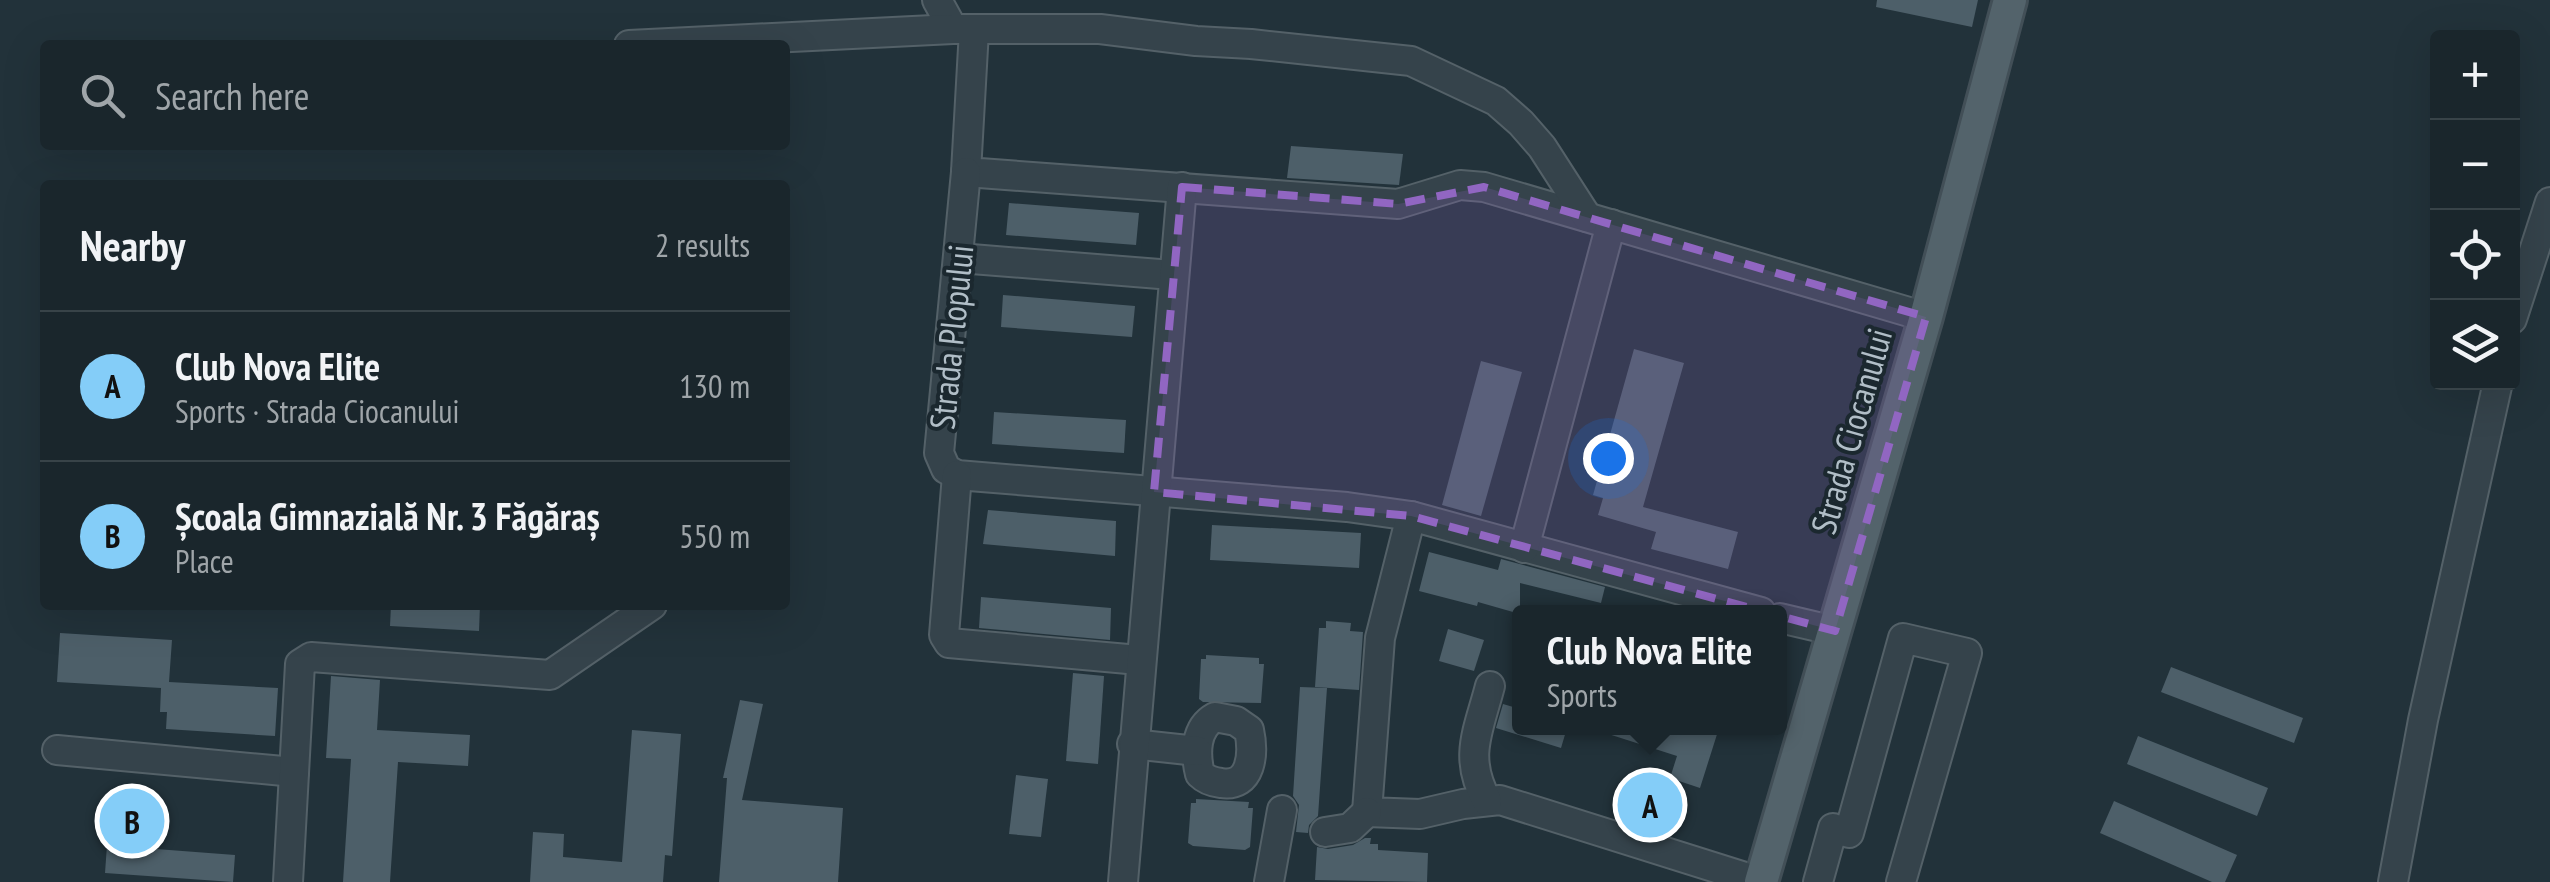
<!DOCTYPE html>
<meta charset="utf-8">
<style>
body{margin:0;font-family:"PT Sans Narrow",sans-serif;background:#232e34;color:#f1f3f6}
.controls{position:absolute;right:30px;top:30px;display:grid;overflow:hidden;border-radius:10px;box-shadow:0 10px 40px #0002}
.controls button{width:90px;height:90px;display:grid;place-items:center;padding:0;border:0;border-bottom:2px solid #384348;background:#1a262c;color:#f1f3f6;font:50px sans-serif}
.you{position:absolute;left:1608px;top:458px;width:35px;height:35px;margin:-25px;border:8px solid #fff;border-radius:50%;background:#1a73e8;box-shadow:0 0 0 15px #1a73e833}
.badge{display:grid;place-items:center;width:65px;height:65px;border-radius:50%;background:#84cdf8;color:#111;font-size:32px;font-weight:700}
.pin{position:absolute;translate:-50% -50%;border:5px solid #fff;box-shadow:0 2px 10px #0006}
.popup{position:absolute;left:1512px;top:605px;width:275px;height:130px;box-sizing:border-box;display:grid;place-content:center;border-radius:10px;background:#1a262c;filter:drop-shadow(0 2px 8px #0005);font-size:32px;white-space:nowrap;color:#9fa5a9}
.popup b{font-size:38px;color:#f1f3f6}
.popup::after{content:'';position:absolute;left:50%;top:100%;margin-left:-20px;border:20px solid transparent;border-top-color:#1a262c}
.list{margin:0;padding:0;list-style:none}
h2{display:flex;justify-content:space-between;align-items:center;height:130px;margin:0;padding:0 40px;font-size:42px}
h2 small{font-size:32px;font-weight:400;color:#9fa5a9}
.list li{display:grid;grid-template-columns:65px 1fr auto;gap:30px;align-items:center;box-sizing:border-box;height:150px;padding:0 40px;border-top:2px solid #384348}
.list b{display:block;font-size:38px;white-space:nowrap}
.list p{margin:0;font-size:32px;white-space:nowrap;color:#9fa5a9}
.list em{font-size:32px;font-style:normal;color:#9fa5a9}
.icon{flex:none;width:55px;height:55px;fill:none;stroke:currentColor;stroke-width:2;stroke-linecap:round;stroke-linejoin:round}
.map{position:relative;flex:none;width:2550px;height:882px;overflow:hidden}
.search{position:absolute;background:#1a262c;box-shadow:0 10px 40px #0002;left:40px;top:40px;width:750px;height:110px;display:flex;align-items:center;gap:25px;box-sizing:border-box;padding:0 35px;border-radius:10px;color:#9fa5a9;font-size:38px}
.panel{position:absolute;background:#1a262c;box-shadow:0 10px 40px #0002;left:40px;top:180px;width:750px;height:430px;border-radius:10px}
.map>svg:first-child{display:block}
.building{fill:#4d5f69}
.lines{fill:none;stroke-linecap:round;stroke-linejoin:round}
.minor-casing{stroke:#546168;stroke-width:32}
.major-casing{stroke:#424f57;stroke-width:38}
.minor{stroke:#35434b;stroke-width:28}
.major{stroke:#53636b;stroke-width:32}
.marked{fill:#9166c2;fill-opacity:0.2;stroke:#9166c2;stroke-width:8;stroke-dasharray:20 12;stroke-linejoin:round}
.labels{text-anchor:middle;dominant-baseline:central;stroke-width:8;stroke-linejoin:round;paint-order:stroke}
.street-label{font-size:35px;fill:#b1bec7;stroke:#1b282f}
</style>
<div class="map">
<svg width="2550" height="882" viewBox="0 0 2550 882">
<rect width="100%" height="100%" fill="#22323a"/>
<g class="building">
<polygon points="1877,0 1978,0 1972,27 1876,7"/>
<polygon points="1291,146 1403,154 1399,185 1287,178"/>
<polygon points="1009,203 1139,213 1136,245 1006,235"/>
<polygon points="1003,295 1135,306 1132,337 1001,327"/>
<polygon points="1634,349 1684,363 1643,507 1738,532 1728,569 1651,549 1656,532 1598,515 1603,498 1593,495"/>
<polygon points="1481,361 1522,372 1481,516 1442,505"/>
<polygon points="994,412 1126,420 1124,453 992,444"/>
<polygon points="988,510 1116,521 1115,556 983,544"/>
<polygon points="1212,525 1361,533 1359,568 1210,560"/>
<polygon points="1429,552 1498,570 1501,559 1605,587 1601,603 1520,583 1520,614 1478,602 1477,606 1419,591"/>
<polygon points="981,597 1111,608 1110,640 979,628"/>
<polygon points="391,605 480,605 479,631 390,626"/>
<polygon points="1326,621 1351,623 1350,631 1363,632 1359,690 1315,687 1319,628 1326,628"/>
<polygon points="1448,629 1484,640 1474,671 1439,661"/>
<polygon points="60,633 172,640 169,682 278,688 275,736 166,729 167,712 160,712 161,688 57,682"/>
<polygon points="1206,655 1259,658 1259,664 1264,664 1261,703 1203,702 1199,699 1201,659 1206,659"/>
<polygon points="2171,667 2303,718 2294,743 2161,692"/>
<polygon points="1073,673 1104,676 1098,764 1066,761"/>
<polygon points="331,676 380,680 377,730 470,735 468,766 398,762 390,882 343,882 351,759 326,758"/>
<polygon points="1300,687 1327,688 1318,816 1309,825 1308,833 1296,832 1299,805 1293,796"/>
<polygon points="740,700 763,704 742,800 843,808 838,882 719,882 727,778 723,778"/>
<polygon points="1503,704 1520,709 1520,728 1567,728 1561,748 1496,728"/>
<polygon points="1600,728 1719,728 1700,788 1670,778 1677,756 1599,731"/>
<polygon points="632,730 681,734 672,856 665,855 663,882 530,882 533,832 564,834 563,857 622,862"/>
<polygon points="2138,736 2268,788 2257,816 2127,764"/>
<polygon points="1016,775 1048,779 1041,837 1009,834"/>
<polygon points="120,795 148,798 143,848 235,855 233,882 105,873 107,845 116,845"/>
<polygon points="1196,799 1249,802 1248,808 1253,808 1250,847 1245,850 1193,846 1188,843 1191,803 1196,803"/>
<polygon points="2114,801 2237,855 2225,882 2212,882 2100,833"/>
<polygon points="1365,838 1371,838 1370,844 1378,844 1378,850 1428,853 1427,882 1315,880 1317,847 1328,849 1353,845"/>
</g>
<g class="lines">
<g class="minor-casing">
<g id="minor">
<polyline points="937,0 953,29"/>
<polyline points="974,30 966,172 1398,204 1460,185 1484,187 1926,317"/>
<polyline points="629,45 953,29 1100,29 1196,41 1251,44 1411,61 1496,101 1521,123 1542,147 1587,217"/>
<polyline points="966,172 939,453 946,469 957,475 1347,507 1411,516 1761,612"/>
<polyline points="959,258 1172,275"/>
<polyline points="2512,319 2550,202"/>
<polyline points="957,475 944,635 949,643 1139,660"/>
<polyline points="1411,516 1380,638 1367,812 1420,814 1463,804 1500,800 1761,882"/>
<polyline points="1524,548 1611,224"/>
<polyline points="1780,618 1835,631"/>
<path d="M1215,717L1236,721L1249,730C1254,753 1252,788 1221,783C1212,782 1206,780 1200,774C1195,754 1195,728 1215,717Z"/>
<polyline points="1132,744 1197,751"/>
<polyline points="57,750 294,772"/>
<path d="M1487,801C1463,757 1478,732 1490,686"/>
<polyline points="1325,832 1350,828 1367,812"/>
<polyline points="288,882 300,664 311,657 550,675 652,605"/>
<polyline points="1123,882 1182,187"/>
<polyline points="1269,882 1282,810"/>
<polyline points="1818,882 1833,828 1849,833 1903,638 1967,653 1901,882"/>
<polyline points="2393,882 2423,720 2498,382"/>
</g>
</g>
<g class="major-casing">
<polyline id="major" points="1761,882 1926,317 2010,0"/>
</g>
<use href="#minor" class="minor"/>
<use href="#major" class="major"/>
</g>
<path class="marked" d="M1182,187L1398,204L1484,187L1926,317L1835,631L1411,516L1154,492Z"/>
<g class="labels">
<g class="street-label">
<text transform="translate(951 337) rotate(-84)">Strada Plopului</text>
<text transform="translate(1851 431) rotate(-74)">Strada Ciocanului</text>
</g>
</g>
</svg>
<div class="controls">
<button>+</button>
<button>−</button>
<button><svg class="icon" aria-label="locate" viewBox="0 0 24 24"><circle cx="12" cy="12" r="6"/><path d="M12 2v4M12 18v4M2 12h4M18 12h4"/></svg></button>
<button><svg class="icon" aria-label="layers" viewBox="0 0 24 24"><path d="M12 4l9 5-9 5-9-5zM3 14l9 5 9-5"/></svg></button>
</div>
<div class="you"></div>
<div class="pin badge" style="left:1650px;top:805px">A</div>
<div class="popup"><b>Club Nova Elite</b>Sports</div>
<div class="pin badge" style="left:132px;top:821px">B</div>
<div class="search"><svg class="icon" aria-label="search" viewBox="0 0 24 24"><circle cx="10" cy="10" r="6"/><path d="M15 15l6 6"/></svg>Search here</div>
<section class="panel">
<h2>Nearby<small>2 results</small></h2>
<ul class="list">
<li><span class="badge">A</span><div><b>Club Nova Elite</b><p>Sports · Strada Ciocanului</p></div><em>130 m</em></li>
<li><span class="badge">B</span><div><b>Școala Gimnazială Nr. 3 Făgăraș</b><p>Place</p></div><em>550 m</em></li>
</ul>
</section>
</div>
